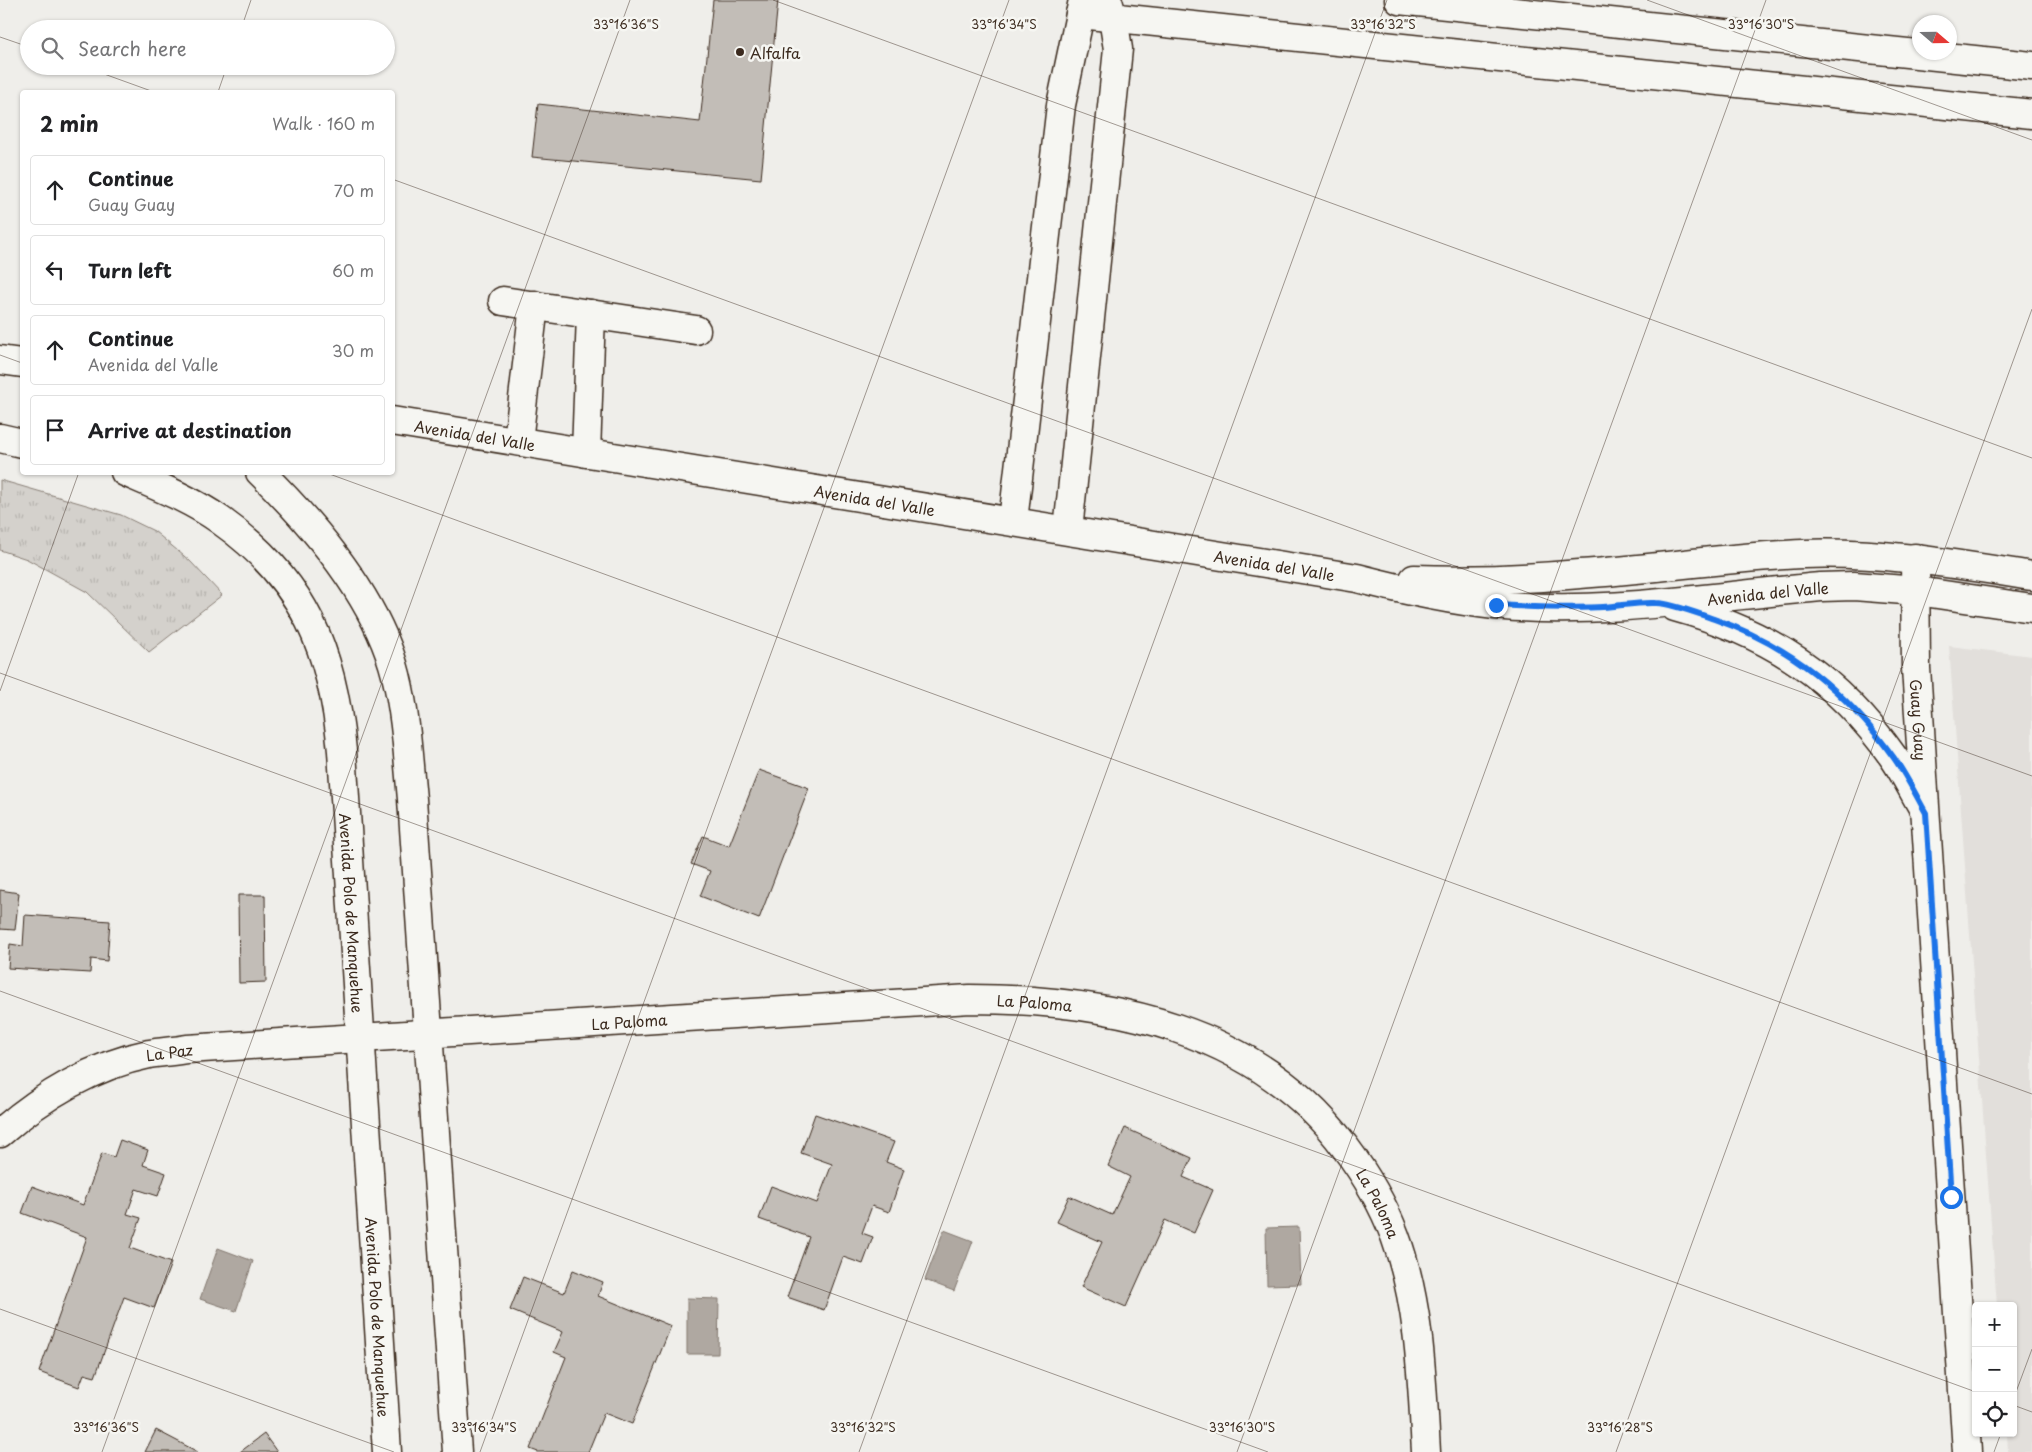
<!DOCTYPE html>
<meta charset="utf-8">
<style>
body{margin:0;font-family:"Playpen Sans",sans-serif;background:#f2f2f2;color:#202124}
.controls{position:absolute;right:15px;bottom:15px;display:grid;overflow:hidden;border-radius:5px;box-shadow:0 1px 4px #0004}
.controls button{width:45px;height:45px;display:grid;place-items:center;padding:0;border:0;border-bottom:1px solid #e0e0e0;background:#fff;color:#202124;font:25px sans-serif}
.compass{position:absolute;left:1912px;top:15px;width:45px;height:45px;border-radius:50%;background:#fff;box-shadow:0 1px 4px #0004;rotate:110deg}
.stop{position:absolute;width:15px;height:15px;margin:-11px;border:4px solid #1a73e8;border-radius:50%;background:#fff}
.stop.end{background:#1a73e8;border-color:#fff;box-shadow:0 1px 5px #0008}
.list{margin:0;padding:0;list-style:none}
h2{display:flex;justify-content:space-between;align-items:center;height:65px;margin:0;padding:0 20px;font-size:21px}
h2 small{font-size:16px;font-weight:400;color:#757577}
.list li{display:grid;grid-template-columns:32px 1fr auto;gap:15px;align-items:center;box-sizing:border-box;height:70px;margin:0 10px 10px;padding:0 10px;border:1px solid #e0e0e0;border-radius:5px}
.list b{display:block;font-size:19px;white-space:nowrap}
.list p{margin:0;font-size:16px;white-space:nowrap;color:#757577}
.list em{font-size:16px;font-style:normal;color:#757577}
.icon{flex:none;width:28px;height:28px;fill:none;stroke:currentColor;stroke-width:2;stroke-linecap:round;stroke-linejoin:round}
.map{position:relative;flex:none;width:2032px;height:1452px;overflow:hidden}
.search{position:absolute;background:#fff;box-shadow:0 1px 4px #0004;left:20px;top:20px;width:375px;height:55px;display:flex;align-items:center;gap:12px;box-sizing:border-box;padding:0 18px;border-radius:28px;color:#757577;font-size:19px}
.panel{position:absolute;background:#fff;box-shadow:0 1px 4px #0004;left:20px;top:90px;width:375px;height:385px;border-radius:5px}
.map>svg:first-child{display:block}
.built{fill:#e2dfdb}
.grass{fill:url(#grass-tufts);stroke:#887e75}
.water{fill:#afa8a1;stroke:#81766d}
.building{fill:#c2bdb7;stroke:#3b2a1e}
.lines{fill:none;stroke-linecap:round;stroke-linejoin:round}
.minor-casing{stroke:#3b2a1e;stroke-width:31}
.minor{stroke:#f6f6f2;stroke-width:28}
.route{stroke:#1a73e8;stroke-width:6}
.ticks{fill:none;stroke:#3b2a1e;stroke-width:1;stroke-opacity:0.45}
.poi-dot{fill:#3b2a1e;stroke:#f6f6f2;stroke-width:2}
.labels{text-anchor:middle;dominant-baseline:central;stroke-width:5;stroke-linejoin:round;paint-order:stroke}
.poi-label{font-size:15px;fill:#3b2a1e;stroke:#f6f6f2;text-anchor:start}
.street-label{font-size:15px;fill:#3b2a1e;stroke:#f6f6f2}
.ticks-label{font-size:12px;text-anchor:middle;fill:#3b2a1e;stroke:#f6f6f2;stroke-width:5;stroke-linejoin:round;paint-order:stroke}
</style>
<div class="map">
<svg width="2032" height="1452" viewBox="0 0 2032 1452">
<defs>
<pattern id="grass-tufts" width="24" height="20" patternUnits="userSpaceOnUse" patternTransform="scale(1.25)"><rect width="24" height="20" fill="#d4d1cc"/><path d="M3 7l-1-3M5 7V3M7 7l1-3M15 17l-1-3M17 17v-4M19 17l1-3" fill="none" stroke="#b7b4af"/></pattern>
</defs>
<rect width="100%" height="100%" fill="#efeeea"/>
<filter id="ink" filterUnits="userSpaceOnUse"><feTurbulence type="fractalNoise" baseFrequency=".02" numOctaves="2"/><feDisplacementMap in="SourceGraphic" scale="10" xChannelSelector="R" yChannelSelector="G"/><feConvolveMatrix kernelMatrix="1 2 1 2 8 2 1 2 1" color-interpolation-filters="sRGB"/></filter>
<g filter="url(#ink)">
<polygon class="built" points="1949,646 2032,656 2032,1452 2008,1452 2007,1433 2013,1433 2013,1306 1997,1306"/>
<polygon class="grass" points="0,480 121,515 154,531 190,561 222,595 149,652 87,592 27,559 0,550"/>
<g class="water">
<polygon points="1299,1227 1301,1284 1267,1285 1266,1228"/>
<polygon points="944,1230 973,1241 954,1291 925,1280"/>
<polygon points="218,1248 253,1261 236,1311 200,1299"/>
<polygon points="687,1298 719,1299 718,1354 687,1354"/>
</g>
<g class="building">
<polygon points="713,0 778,0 761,179 532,157 538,104 700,122"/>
<polygon points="759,770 809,788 759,919 700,896 710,871 691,864 703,836 729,846"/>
<polygon points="0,890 19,893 15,930 0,929 0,930"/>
<polygon points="238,895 265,895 266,982 239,983"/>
<polygon points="25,915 110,921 107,961 91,959 90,973 8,968 10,944 23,946"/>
<polygon points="815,1114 894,1142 886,1162 904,1169 889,1212 872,1206 862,1233 873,1237 863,1264 843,1257 824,1310 787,1297 809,1237 759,1219 771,1186 817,1203 832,1164 801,1153"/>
<polygon points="1125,1128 1192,1158 1183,1177 1213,1190 1194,1233 1165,1220 1126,1307 1081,1287 1102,1242 1057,1222 1069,1196 1112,1215 1130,1177 1108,1166"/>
<polygon points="120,1140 148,1150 143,1165 166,1173 158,1196 136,1189 127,1214 141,1218 130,1248 171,1263 154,1308 124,1297 95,1377 84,1374 79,1387 39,1372 87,1237 22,1213 32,1186 83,1205 102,1153 114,1157"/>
<polygon points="573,1270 603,1282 598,1296 671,1326 632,1424 604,1413 588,1452 538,1452 530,1449 566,1357 554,1352 563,1332 510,1310 523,1277 564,1293"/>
<polygon points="156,1430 198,1452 145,1452"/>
<polygon points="264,1434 277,1452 240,1452"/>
</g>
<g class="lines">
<g class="minor-casing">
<g id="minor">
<polyline points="1399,0 2032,66"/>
<polyline points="1080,14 2032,114"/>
<polyline points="503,301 696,330"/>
<polyline points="0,360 22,363"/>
<path id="s1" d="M392,421L1357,578C1403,590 1448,600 1495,605C1601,616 1715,596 1821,587L1854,586L1917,591L2032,608"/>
<polyline points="0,438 22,443"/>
<polyline points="518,441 534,305"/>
<polyline points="586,453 591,314"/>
<path id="s2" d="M125,472C157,486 192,500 220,520C305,580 333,652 342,751L387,1452"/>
<path d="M260,472C315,526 377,599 396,675C406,715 408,758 412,799L457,1452"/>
<polyline points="1013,521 1061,105 1083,0"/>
<polyline points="1068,530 1118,49 1113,18 1108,1"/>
<path id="s3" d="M1915,558L1916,668L1967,1452"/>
<path d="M1414,579C1469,581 1525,579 1580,574C1654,569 1728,557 1803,554C1880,551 1956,564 2032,576"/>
<path d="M1675,607C1770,633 1837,677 1894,758C1905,774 1913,791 1923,808"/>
<path id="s4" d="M0,1133C42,1096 94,1065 149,1054C162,1052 175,1051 187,1049L970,999C1111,999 1256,1028 1345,1147C1366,1175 1383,1204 1395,1236C1420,1304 1422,1380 1426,1452"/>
</g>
</g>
<use href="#minor" class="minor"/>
</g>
</g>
<g class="lines" filter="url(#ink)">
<path class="route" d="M1496,605C1532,607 1567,609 1603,607C1620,606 1638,602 1656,603C1671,603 1699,614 1714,619C1790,645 1847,692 1894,758C1906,775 1916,795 1926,813L1951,1197"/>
</g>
<path class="ticks" d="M773,0L2032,458M1647,0L2032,140M241,29L251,0M0,37L29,47M82,66L154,92M218,92L227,66M392,179L2032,776M0,355L22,363M324,472L2032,1094M0,673L1976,1392M0,691L79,472M0,991L1268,1452M0,1309L394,1452M2013,1400L2032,1349M2013,1405L2032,1412M102,1452L630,0M480,1452L1009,0M859,1452L1387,0M1237,1452L1766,0M1616,1452L2032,309M1994,1452L2001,1433"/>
<circle class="poi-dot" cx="740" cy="52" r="5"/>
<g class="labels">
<g class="poi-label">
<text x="750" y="52">Alfalfa</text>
</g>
<g class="street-label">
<text stroke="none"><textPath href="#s1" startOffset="84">Avenida del Valle</textPath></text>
<text stroke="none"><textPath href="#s1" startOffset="489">Avenida del Valle</textPath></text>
<text stroke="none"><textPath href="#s1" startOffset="894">Avenida del Valle</textPath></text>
<text stroke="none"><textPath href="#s1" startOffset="1392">Avenida del Valle</textPath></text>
<text stroke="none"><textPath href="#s3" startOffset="162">Guay Guay</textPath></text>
<text stroke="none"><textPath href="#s2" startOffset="540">Avenida Polo de Manquehue</textPath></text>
<text stroke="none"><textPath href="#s4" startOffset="1058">La Paloma</textPath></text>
<text stroke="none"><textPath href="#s4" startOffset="652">La Paloma</textPath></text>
<text stroke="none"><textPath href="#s4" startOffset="191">La Paz</textPath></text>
<text stroke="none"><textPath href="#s4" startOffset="1478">La Paloma</textPath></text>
<text stroke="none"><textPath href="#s2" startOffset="945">Avenida Polo de Manquehue</textPath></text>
</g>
</g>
<g class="ticks-label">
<text x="626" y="29">33°16'36"S</text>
<text x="1004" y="29">33°16'34"S</text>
<text x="1383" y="29">33°16'32"S</text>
<text x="1761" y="29">33°16'30"S</text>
<text x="106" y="1432">33°16'36"S</text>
<text x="484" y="1432">33°16'34"S</text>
<text x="863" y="1432">33°16'32"S</text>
<text x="1242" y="1432">33°16'30"S</text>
<text x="1620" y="1432">33°16'28"S</text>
</g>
</svg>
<div class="controls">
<button>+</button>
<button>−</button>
<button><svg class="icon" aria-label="locate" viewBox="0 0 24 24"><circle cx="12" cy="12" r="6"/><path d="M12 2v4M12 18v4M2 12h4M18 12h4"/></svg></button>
</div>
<svg class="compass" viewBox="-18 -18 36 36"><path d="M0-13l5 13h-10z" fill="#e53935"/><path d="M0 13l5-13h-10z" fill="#757577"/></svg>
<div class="stop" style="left:1951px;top:1197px"></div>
<div class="stop end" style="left:1496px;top:605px"></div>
<div class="search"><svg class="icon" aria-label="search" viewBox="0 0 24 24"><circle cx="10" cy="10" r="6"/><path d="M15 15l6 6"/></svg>Search here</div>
<section class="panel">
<h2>2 min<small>Walk · 160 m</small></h2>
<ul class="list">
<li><svg class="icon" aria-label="ahead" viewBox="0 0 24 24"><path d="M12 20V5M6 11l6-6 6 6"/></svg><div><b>Continue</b><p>Guay Guay</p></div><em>70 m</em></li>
<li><svg class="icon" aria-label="left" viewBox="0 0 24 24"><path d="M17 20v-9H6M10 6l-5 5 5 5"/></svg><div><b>Turn left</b></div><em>60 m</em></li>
<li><svg class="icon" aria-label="ahead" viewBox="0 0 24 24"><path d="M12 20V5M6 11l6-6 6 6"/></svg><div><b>Continue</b><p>Avenida del Valle</p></div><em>30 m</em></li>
<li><svg class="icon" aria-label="arrive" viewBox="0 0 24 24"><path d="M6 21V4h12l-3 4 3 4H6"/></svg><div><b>Arrive at destination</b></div></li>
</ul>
</section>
</div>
